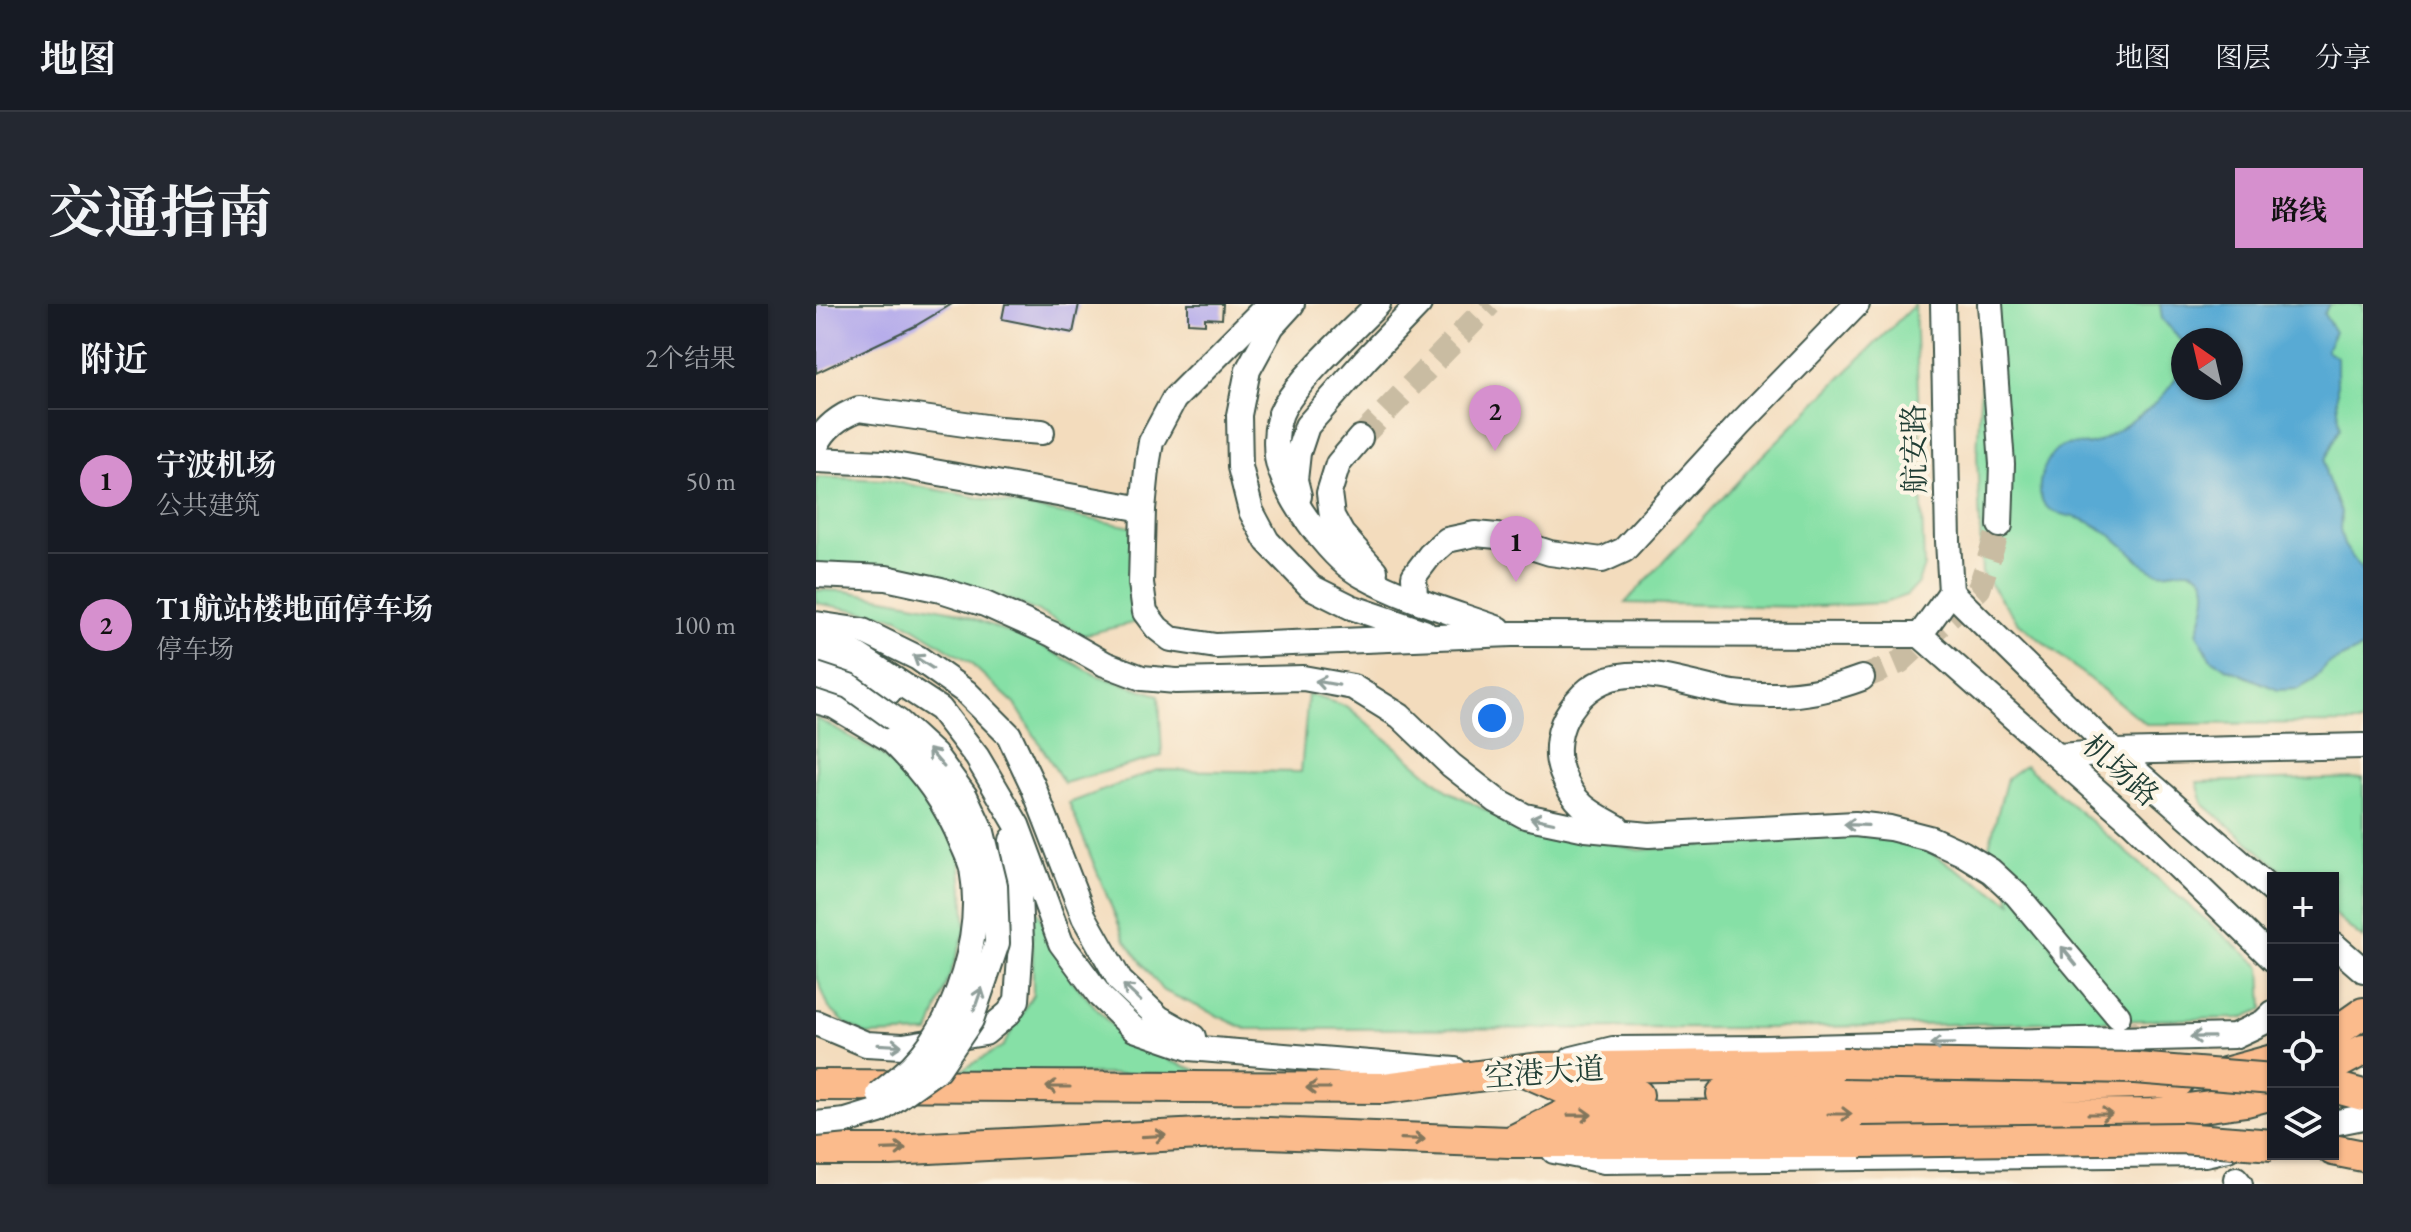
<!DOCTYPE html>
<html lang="zh">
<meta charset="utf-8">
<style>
body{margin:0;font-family:"EB Garamond","Noto Serif SC",serif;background:#242831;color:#f1f3f6}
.controls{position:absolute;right:24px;bottom:24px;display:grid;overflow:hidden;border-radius:0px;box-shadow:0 2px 6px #0004}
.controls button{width:72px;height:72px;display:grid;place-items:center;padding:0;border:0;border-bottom:2px solid #363941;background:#171b24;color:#f1f3f6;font:40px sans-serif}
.compass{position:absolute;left:1355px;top:24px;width:72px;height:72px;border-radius:50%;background:#171b24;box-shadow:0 2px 6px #0004;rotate:326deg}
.you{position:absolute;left:676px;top:414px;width:28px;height:28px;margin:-20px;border:6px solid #fff;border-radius:50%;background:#1a73e8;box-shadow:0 0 0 12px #1a73e833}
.badge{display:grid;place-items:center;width:52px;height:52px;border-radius:50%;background:#d690ce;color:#111;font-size:26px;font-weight:700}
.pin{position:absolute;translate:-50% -66px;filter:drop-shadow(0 2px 4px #0008)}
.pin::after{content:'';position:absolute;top:42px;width:28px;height:24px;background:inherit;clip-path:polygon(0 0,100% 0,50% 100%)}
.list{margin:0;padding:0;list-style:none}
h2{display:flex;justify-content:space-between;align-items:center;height:104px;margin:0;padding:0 32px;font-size:34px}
h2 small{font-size:26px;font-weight:400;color:#9ea1a6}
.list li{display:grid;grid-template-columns:52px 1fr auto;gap:24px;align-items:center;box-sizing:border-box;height:144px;padding:0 32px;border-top:2px solid #363941}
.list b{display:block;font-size:30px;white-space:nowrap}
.list p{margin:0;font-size:26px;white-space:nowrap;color:#9ea1a6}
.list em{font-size:26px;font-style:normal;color:#9ea1a6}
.icon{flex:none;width:44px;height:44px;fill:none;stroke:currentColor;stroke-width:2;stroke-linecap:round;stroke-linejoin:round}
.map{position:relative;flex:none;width:1547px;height:880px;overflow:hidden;border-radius:0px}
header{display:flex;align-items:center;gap:48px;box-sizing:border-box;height:112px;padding:0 40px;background:#171b24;border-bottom:2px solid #363941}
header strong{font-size:38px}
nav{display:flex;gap:44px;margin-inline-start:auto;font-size:28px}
.intro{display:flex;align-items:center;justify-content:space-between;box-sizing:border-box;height:192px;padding:0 48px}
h1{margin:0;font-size:56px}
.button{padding:20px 36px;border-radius:0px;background:#d690ce;color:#111;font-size:28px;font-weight:700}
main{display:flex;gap:48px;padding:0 48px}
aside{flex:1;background:#171b24;border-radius:0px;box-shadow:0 2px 6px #0004}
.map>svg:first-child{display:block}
.green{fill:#86e0a6;stroke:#528e6d;stroke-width:2;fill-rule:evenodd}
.water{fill:#59aad4;stroke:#3c7484;stroke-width:2}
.building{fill:#afa5eb}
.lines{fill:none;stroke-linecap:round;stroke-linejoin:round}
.minor-tunnel{stroke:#c9bca2;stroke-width:24;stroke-dasharray:24 12;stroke-linecap:butt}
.minor-casing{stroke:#3f5549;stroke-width:28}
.major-casing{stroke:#3f5549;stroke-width:34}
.minor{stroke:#fff;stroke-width:24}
.major{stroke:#fbbb8c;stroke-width:30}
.minor-bridge-casing{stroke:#3f5549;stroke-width:28;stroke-linecap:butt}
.major-bridge-casing{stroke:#3f5549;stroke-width:34;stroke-linecap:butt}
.minor-bridge{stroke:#fff;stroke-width:24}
.major-bridge{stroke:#fbbb8c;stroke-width:30}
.oneway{stroke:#8f9e9a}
.oneway2{stroke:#82765c}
.labels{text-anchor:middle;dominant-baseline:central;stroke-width:8;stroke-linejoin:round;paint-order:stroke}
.street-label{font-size:30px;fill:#1f3d34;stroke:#fcf5e5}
</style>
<header>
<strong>地图</strong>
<nav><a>地图</a><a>图层</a><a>分享</a></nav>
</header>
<div class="intro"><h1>交通指南</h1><a class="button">路线</a></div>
<main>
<aside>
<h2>附近<small>2个结果</small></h2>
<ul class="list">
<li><span class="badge">1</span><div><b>宁波机场</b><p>公共建筑</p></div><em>50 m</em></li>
<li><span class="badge">2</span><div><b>T1航站楼地面停车场</b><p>停车场</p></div><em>100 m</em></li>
</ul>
</aside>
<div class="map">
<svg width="1547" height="880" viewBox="0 0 1547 880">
<rect width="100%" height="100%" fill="#fcf5e5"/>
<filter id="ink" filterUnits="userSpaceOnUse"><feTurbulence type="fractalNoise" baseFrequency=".0125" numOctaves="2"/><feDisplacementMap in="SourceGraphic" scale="16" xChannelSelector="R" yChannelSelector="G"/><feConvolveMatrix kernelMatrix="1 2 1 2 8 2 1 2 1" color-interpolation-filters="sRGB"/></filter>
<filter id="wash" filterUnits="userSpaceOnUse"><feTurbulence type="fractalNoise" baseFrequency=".006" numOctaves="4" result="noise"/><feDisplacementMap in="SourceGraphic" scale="32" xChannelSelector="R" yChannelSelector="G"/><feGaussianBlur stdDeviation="1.8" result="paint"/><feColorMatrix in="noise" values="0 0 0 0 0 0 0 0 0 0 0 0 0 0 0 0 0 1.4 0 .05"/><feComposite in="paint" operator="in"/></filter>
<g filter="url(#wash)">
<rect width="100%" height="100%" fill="#f3dcbd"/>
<g class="green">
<polygon points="1099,0 1108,262 1102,279 1091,291 1068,299 985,303 809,299 938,160"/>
<path d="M1169,0H1547V419L1330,420L1203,319L1166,270L1161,151ZM1367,36H1415V84H1367Z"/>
<path d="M0,173L70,176L316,223L315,260L321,318L267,331C185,282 94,265 0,264Z"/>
<polygon points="0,286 30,287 139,307 224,341 280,371 343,391 346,452 248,479 199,400 154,359 82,314 0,299"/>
<polygon points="492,390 532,403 632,487 689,516 823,546 1048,529 1105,543 1196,599 1173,542 1191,474 1209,461 1445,663 1447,705 1426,714 957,724 430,725 346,686 309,636 253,499 341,466 485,468"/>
<polygon points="0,414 64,449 114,498 144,548 150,626 113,729 51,731 30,720 13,704 0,671"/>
<polygon points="1547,474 1547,635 1517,610 1517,574 1475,574 1387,500 1381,478"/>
<polygon points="216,597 256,676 293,719 355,757 393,771 141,769 187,742 217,690"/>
</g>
<path class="water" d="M1344,0H1513L1508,10L1519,28L1510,46L1521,53V95L1524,124L1509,156L1510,171L1525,208L1524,226L1528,241L1547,268V344L1512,360L1498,376L1482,385L1462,386L1410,364L1394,354L1381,329C1386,312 1403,269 1372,266C1357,265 1347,274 1331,263C1326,260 1322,255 1318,251C1303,237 1288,224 1268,216C1256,211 1231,211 1226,196C1219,179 1230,152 1245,143C1255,137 1264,143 1275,140C1284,138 1293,131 1302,126C1330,108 1356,91 1367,58V84H1415V36L1367,38L1346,15Z"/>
<g id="blocks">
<g class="building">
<polygon points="0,0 136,0 99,22 0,69"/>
<polygon points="189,0 263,0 257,29 186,15"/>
<polygon points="372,0 407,0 406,15 389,14 389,20 372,19"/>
</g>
</g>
</g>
<g filter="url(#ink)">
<use href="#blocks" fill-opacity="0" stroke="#3f5549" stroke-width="2"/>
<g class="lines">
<g class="minor-tunnel">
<polyline points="544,134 674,0"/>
<polyline points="1046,374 1084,358 1163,285 1184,221"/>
<polyline points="1309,722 1420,875"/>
</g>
<g class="minor-casing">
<g id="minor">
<polyline points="453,0 358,95 335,138 332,156 327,205 325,279 329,308 341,324 355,335 400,342 696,330 1104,331 1135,288"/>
<polyline points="476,0 456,22 432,66 423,111 424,163 435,207 451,237 495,283 535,303 608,328"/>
<path d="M562,0C534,29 488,69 468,103C458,120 458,150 465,168C477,201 516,256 547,272C588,295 639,309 683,325"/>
<polyline points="1127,0 1132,237 1135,288"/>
<polyline points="1174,0 1186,160 1184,221"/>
<polyline points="544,134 522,160 513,189 516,212 526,230 559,267"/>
<path d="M0,142C8,124 24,112 43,105L184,125L226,128"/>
<polyline points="0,156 67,159 327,205"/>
<polyline points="483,192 479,176 482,149 491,122 550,55 603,0"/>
<polyline points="0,271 70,274 125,286 169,300 236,330 289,360 326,374 360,377 487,374 537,383 584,412 635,461 681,497 709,512 770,525 833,531 1039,520 1074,524 1113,534 1146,549 1175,567 1201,591 1302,712"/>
<polyline points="1135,288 1298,448 1457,587"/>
<polyline points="599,294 598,272 614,251 631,236 659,230 681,232 734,249 786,256 808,246 924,120 1041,0"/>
<polyline points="0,320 47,327 102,354 150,388 193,431 217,482 268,613 304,677 343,714 377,733"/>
<polyline points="1104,331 1316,518 1457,655"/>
<polyline points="0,339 35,347 124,405 161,453 201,521 245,639 285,693 318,725 373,744 639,766"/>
<polyline points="0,358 41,372 73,388"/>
<polyline points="0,397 18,402 75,436"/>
<polyline points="1243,452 1298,448 1547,442"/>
<path d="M801,523C773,508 758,501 746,469C738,449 742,423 755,405C794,347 857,378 912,388C928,391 946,391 961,391C990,391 1019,384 1046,374"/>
<polyline points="1517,640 1547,666"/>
<polyline points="0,719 50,740 87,742 169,729 193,709 201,696 205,639 203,588 196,536"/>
<polyline points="756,755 797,745 949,744 1418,732 1448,718 1457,709"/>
<polyline points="1517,819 1547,813"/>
<polyline points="738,847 788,857 1389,850 1412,845"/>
<polyline points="1420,875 1424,880"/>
</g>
</g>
<g class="major-casing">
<g id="major">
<polyline points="1517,730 1547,709"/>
<polyline points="1517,762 1547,746"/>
<polyline points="710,768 751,786 795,792 822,791"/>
<polyline points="1409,769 1457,756"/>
<polyline points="0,781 569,784 724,764 1026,759"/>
<polyline points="1517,783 1547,791"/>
<polyline points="906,790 1362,778"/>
<polyline points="698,836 746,812 1335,810 1430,797 1457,790"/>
<polyline points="0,846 74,846 423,828 693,838 1045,838"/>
<polyline points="1517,846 1547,852"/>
</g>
</g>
<use href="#minor" class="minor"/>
<use href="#major" class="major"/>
<g class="minor-bridge-casing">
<g id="minor-bridge">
<polyline points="0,371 33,382 83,418 119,451 149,492 166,528 179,581 181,639 155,716 122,765 63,807 30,817 0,820"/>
<path d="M63,790C74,781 86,772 96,762C142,715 168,629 156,564C154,556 150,548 147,541C130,498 107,468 75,436"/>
</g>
</g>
<g class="major-bridge-casing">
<g id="major-bridge">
<polyline points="1026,759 1319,764 1457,775"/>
<polyline points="1045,838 1365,834 1457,841"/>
</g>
</g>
<use href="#minor-bridge" class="minor-bridge"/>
<use href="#major-bridge" class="major-bridge"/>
</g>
<defs><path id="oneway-shaft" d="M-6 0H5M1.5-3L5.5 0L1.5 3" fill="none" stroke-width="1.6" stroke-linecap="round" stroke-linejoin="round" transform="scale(2)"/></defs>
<g class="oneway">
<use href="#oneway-shaft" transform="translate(107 358) rotate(-147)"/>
<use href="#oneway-shaft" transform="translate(511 379) rotate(-170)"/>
<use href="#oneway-shaft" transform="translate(120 454) rotate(-131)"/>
<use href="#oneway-shaft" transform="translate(726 516) rotate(-168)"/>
<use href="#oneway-shaft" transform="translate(1040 521) rotate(-178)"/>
<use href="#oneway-shaft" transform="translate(1253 652) rotate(-129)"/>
<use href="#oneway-shaft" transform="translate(316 689) rotate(-137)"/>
<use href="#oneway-shaft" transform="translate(162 695) rotate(-71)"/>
<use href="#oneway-shaft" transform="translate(1386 733) rotate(179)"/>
<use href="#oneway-shaft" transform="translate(1126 740) rotate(179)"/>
<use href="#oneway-shaft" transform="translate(74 741) rotate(3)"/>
</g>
<g class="oneway2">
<use href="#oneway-shaft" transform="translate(242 783) rotate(-180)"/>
<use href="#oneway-shaft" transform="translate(502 784) rotate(-180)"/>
<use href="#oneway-shaft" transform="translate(1024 810)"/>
<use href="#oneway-shaft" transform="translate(1284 810)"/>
<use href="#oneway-shaft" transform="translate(764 811) rotate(-1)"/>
<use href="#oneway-shaft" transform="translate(338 832) rotate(-3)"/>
<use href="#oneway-shaft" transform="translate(597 835) rotate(2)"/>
<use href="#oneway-shaft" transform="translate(78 845) rotate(-2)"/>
</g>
</g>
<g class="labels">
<g class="street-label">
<text transform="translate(1098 145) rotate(-91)">航安路</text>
<text transform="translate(1305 466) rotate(42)">机场路</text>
<text transform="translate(728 768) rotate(-4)">空港大道</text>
</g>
</g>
</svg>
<div class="controls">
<button>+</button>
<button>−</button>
<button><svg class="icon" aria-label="locate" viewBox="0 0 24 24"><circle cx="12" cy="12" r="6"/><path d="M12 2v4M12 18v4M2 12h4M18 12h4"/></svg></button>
<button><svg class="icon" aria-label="layers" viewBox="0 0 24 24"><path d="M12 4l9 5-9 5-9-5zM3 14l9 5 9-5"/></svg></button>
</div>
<svg class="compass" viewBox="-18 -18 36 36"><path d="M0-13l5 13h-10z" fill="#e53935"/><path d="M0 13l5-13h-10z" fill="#9ea1a6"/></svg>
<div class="you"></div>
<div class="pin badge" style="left:700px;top:278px">1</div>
<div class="pin badge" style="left:679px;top:147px">2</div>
</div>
</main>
